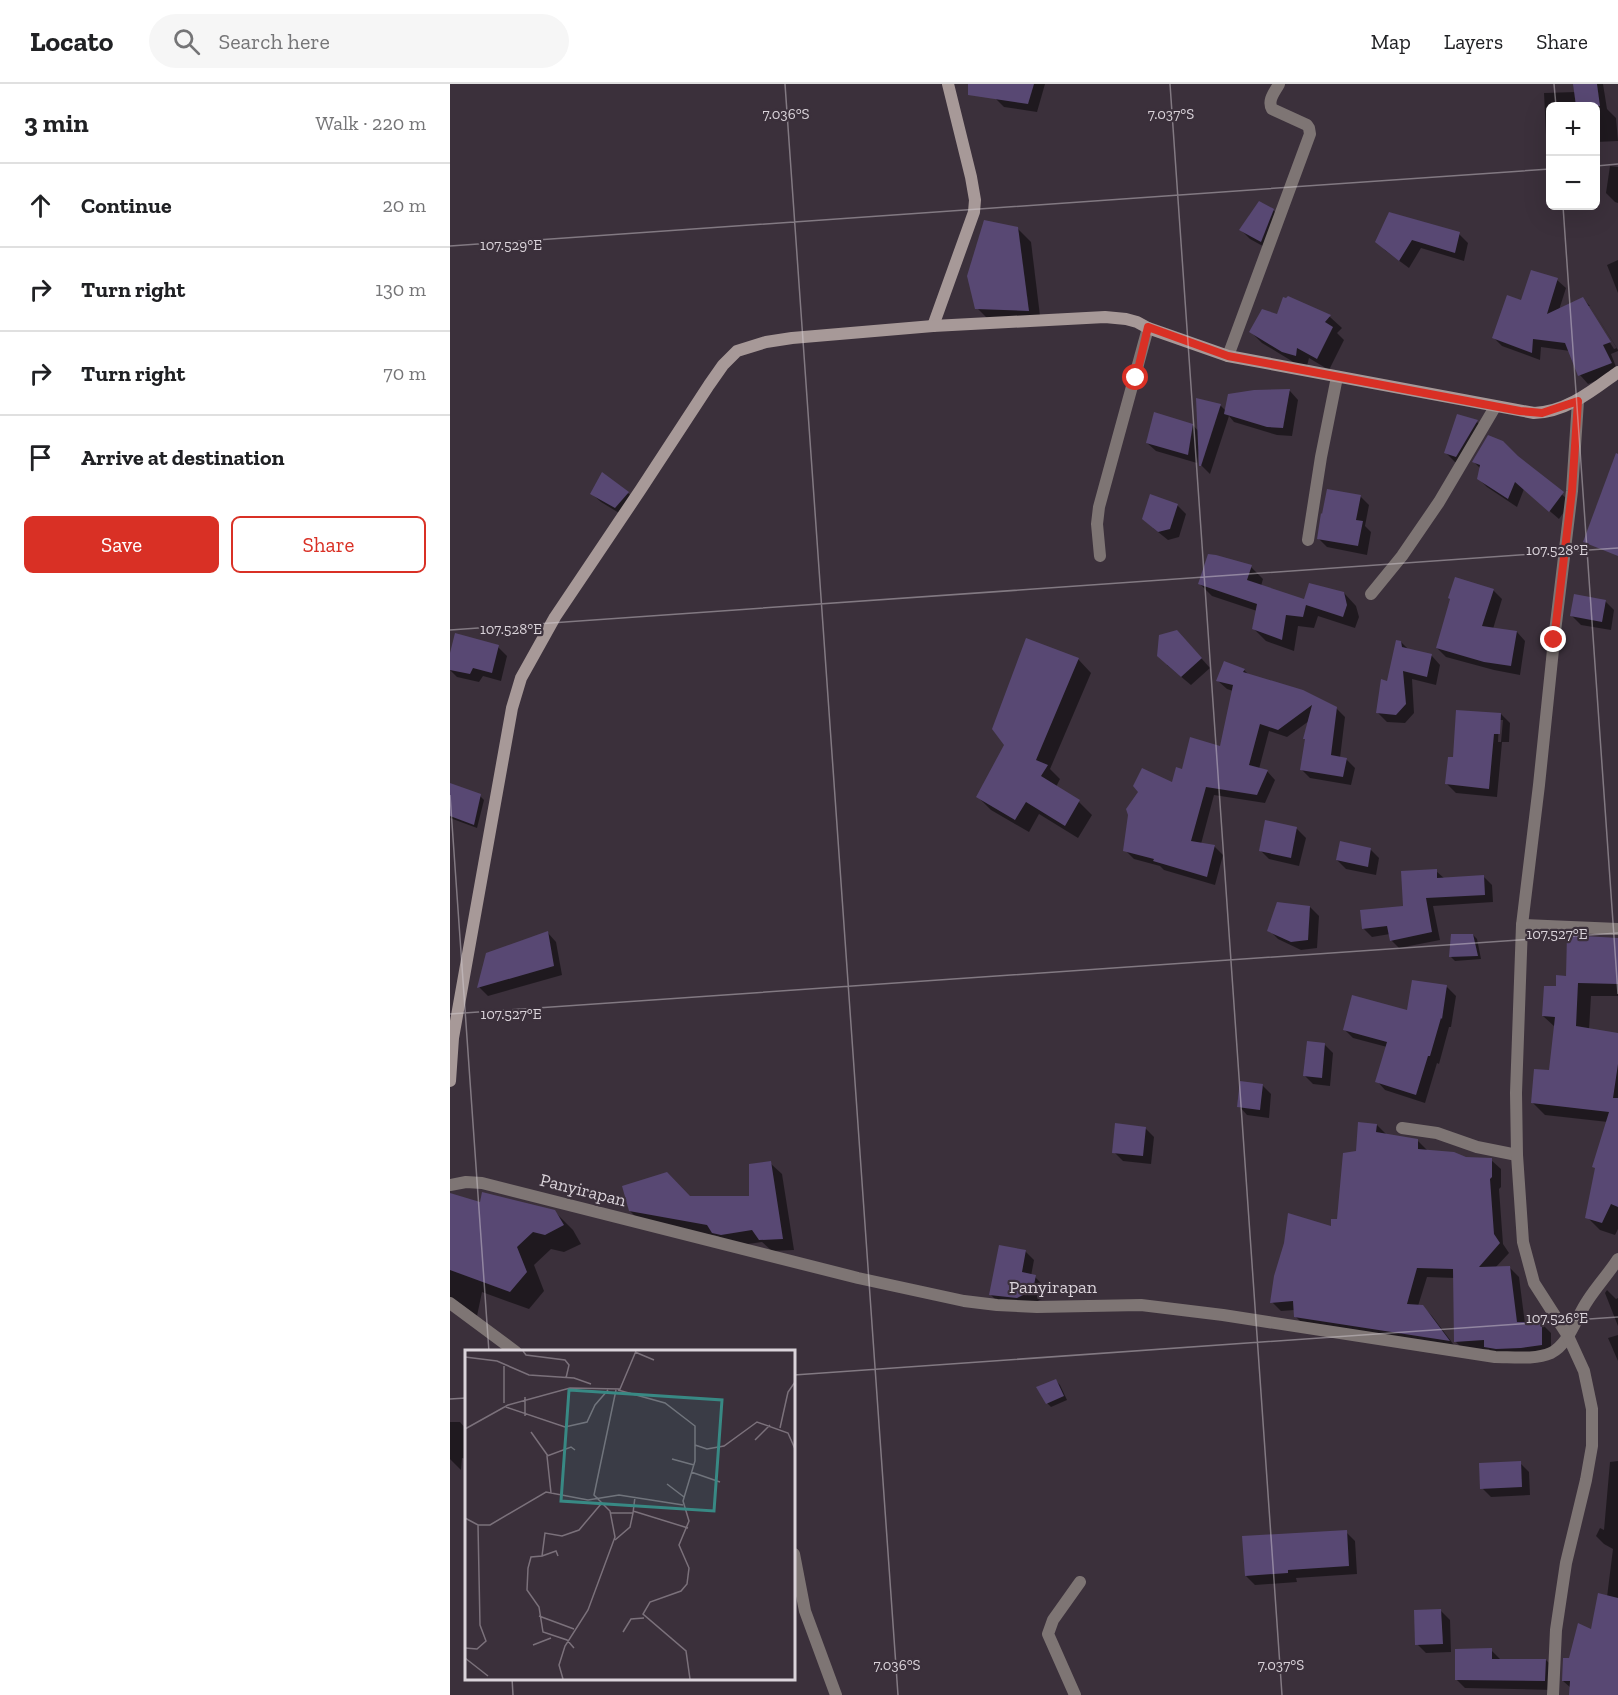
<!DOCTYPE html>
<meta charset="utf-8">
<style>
body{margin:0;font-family:"Zilla Slab",serif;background:#f6f6f6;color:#202124}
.controls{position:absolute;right:18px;top:18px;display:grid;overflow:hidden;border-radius:9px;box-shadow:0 6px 24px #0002}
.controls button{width:54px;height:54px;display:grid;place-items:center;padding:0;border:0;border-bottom:2px solid #e0e0e0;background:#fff;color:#202124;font:30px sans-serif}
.stop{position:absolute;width:18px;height:18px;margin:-14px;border:4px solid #d93025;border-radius:50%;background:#fff}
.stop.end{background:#d93025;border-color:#fff;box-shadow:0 2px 6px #0008}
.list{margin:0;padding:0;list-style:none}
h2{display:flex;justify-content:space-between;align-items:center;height:78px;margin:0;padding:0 24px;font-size:26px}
h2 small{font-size:20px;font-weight:400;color:#757577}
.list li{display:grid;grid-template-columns:39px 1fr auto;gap:18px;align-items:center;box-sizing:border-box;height:84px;padding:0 24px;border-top:2px solid #e0e0e0}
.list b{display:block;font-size:22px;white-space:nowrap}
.list em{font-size:20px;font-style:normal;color:#757577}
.actions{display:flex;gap:12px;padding:18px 24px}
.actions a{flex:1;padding:14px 0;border:2px solid #d93025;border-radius:9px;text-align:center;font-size:21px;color:#d93025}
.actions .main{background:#d93025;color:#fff}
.icon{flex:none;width:33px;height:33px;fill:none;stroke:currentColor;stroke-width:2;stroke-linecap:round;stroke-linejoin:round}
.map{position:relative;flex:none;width:1168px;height:1611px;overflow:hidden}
header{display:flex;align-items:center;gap:36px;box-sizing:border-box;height:84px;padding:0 30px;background:#fff;border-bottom:2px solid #e0e0e0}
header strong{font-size:28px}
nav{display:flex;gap:33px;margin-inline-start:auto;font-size:21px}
.search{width:420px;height:54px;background:#f6f6f6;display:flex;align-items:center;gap:15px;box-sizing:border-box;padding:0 21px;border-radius:33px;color:#757577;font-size:22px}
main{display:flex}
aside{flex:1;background:#fff}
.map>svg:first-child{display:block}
.shadow{fill:#0007;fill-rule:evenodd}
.building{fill:#584873}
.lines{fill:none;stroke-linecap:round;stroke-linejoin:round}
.street{stroke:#7e7574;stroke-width:12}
.secondary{stroke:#a79998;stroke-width:12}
.route{stroke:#d93025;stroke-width:8}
.ticks{fill:none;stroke:#dad3da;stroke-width:1.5;stroke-opacity:0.45}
.labels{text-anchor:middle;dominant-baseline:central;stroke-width:4.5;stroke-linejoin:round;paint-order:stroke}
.street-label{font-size:18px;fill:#dad3da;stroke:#3b303b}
.inset-road{fill:none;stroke:#7b717b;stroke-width:1.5}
.view{fill:#388984;fill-opacity:0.15;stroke:#388984;stroke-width:3}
.inset-edge{fill:none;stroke:#dad3da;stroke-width:3}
.ticks-label{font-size:15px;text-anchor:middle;fill:#dad3da;stroke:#3b303b;stroke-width:4.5;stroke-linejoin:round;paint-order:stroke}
</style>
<header>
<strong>Locato</strong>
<div class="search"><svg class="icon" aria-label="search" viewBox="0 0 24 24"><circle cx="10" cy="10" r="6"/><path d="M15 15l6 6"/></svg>Search here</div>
<nav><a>Map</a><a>Layers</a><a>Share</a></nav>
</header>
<main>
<aside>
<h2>3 min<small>Walk · 220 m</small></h2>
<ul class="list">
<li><svg class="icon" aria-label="ahead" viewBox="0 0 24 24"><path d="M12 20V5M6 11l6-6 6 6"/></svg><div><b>Continue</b></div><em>20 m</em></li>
<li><svg class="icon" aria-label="right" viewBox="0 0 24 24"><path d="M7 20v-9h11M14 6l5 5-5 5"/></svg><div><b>Turn right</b></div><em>130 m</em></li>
<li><svg class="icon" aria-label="right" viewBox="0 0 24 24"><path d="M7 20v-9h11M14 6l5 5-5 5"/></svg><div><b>Turn right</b></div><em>70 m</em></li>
<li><svg class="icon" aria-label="arrive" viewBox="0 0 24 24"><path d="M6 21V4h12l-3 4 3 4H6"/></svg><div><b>Arrive at destination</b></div></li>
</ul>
<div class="actions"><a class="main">Save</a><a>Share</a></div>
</aside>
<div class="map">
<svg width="1168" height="1611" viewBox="0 0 1168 1611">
<rect width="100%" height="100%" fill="#3b303b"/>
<g class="shadow">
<polygon points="548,0 595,0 587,28 554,23 545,14"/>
<polygon points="1125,0 1153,0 1157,25 1166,34 1168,57 1146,58 1146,22 1100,22 1100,55 1096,51 1094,9 1126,8"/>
<polygon points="1160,82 1168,83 1168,119 1165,118 1156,109"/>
<polygon points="823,126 832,135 820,166 800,155 791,146"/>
<polygon points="567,144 581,158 591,240 541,238 527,224"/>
<polygon points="1009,150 1018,159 1014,177 971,164 959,184 936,167 927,158"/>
<polygon points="1168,176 1168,209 1157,181"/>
<polygon points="1107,196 1116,204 1109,226 1133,215 1140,222 1137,222 1164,265 1167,264 1141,223 1168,266 1168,267 1161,270 1168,288 1138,300 1130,291 1120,267 1091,263 1090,276 1052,262 1043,253 1072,218"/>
<polygon points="838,214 880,233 892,244 887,249 894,256 879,286 859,274 857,282 845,279 812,259 800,247 828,231"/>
<polygon points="840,307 848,316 842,352 827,351 784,338 779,332 760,390 751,381 749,366 747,379 706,367 697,359 743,341 749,348 748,316 771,322 776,327 804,308"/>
<polygon points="1027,338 1036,346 1015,381 1005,378 996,369"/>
<polygon points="1070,376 1121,418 1109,435 1074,405 1067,423 1037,403 1028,394 1031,385 1024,378"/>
<polygon points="153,390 178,409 187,418 174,432 151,418 142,410"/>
<polygon points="910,412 919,421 915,442 921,448 917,471 877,463 868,454"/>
<polygon points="727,421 736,430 729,453 718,456 703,444"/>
<polygon points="801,483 813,495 811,502 855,517 894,509 906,522 909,533 905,544 868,532 864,544 848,542 844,567 816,557 804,545 807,527 762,512 750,500"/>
<polygon points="1043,506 1052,515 1043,545 1067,548 1075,557 1070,591 1044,586 996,573 987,564"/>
<polygon points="1155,517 1164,526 1161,546 1131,541 1122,532"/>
<polygon points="736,557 760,584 741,601 717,581"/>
<polygon points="951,558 959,566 982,572 990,581 986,601 962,595 964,629 955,639 937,638 928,629"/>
<polygon points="48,563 57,572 51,597 33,592 29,598 7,593 0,586 0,575"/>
<polygon points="628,575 641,589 600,685 610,695 606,703 629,718 642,731 628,754 589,730 579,748 541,726 528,713"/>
<polygon points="794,586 800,592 886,624 895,633 890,674 896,675 905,684 901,701 860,694 851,685 859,637 837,653 819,647 809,685 817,687 825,696 815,719 764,711 751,760 764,762 773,771 765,801 714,786 710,782 684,775 675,766 733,687 771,664 783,607 777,605 768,597"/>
<path d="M1051,630L1060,639L1059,658H1052L1047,713L1006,709L997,700L1004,675ZM1049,636H1053L1051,658H1048Z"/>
<polygon points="0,701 30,712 34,716 27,744 0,734"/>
<polygon points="817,738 847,745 856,754 849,782 819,775 810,766"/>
<polygon points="920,765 929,774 926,791 896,785 887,776"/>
<polygon points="986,787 995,795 1034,793 1042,801 1043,818 983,822 990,856 949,864 941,856 940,850 922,853 913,844 955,823"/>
<polygon points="860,823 869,832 867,864 851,866 828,855 819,846"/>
<polygon points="98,849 106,858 112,891 38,912 29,903"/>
<polygon points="1023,851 1027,855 1031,875 1005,877 1001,873"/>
<polygon points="1118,853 1168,855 1168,912 1141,912 1139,946 1168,951 1168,1145 1165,1151 1150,1146 1137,1133 1158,1038 1095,1031 1082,1018 1100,988 1105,943 1093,932 1107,904 1117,893"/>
<polygon points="997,903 1006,912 1001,943 999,943 989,980 987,979 975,1019 935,1006 927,997 937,963 903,954 894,945 959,928"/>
<polygon points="875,961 883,969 880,1002 863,1000 854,991"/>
<polygon points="812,1001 821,1010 819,1034 797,1031 789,1022"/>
<polygon points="927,1041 937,1051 967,1056 977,1066 977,1067 1015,1075 1041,1076 1051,1085 1051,1103 1049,1105 1053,1160 1059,1169 1045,1184 1060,1184 1069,1193 1075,1240 1091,1239 1101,1249 1101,1270 1045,1272 1039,1265 1015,1267 1005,1257 1005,1194 977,1193 968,1222 972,1222 982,1232 1007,1265 855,1242 845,1232 845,1226 831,1227 822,1218 888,1137 907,1069"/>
<polygon points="695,1044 704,1053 701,1080 673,1077 664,1068"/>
<polygon points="320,1079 332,1090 344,1166 322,1167 312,1158 284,1162 276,1160 268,1152 192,1139 180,1127 240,1114 301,1113"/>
<polygon points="0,1115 104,1127 123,1146 131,1160 114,1168 101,1165 84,1181 94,1207 79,1225 32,1208 27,1232 0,1213"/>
<polygon points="575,1167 584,1176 581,1192 585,1193 594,1202 592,1215 577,1222 550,1220 541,1211"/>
<polygon points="1157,1206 1166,1215 1168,1214 1168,1242 1155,1209"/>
<polygon points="1168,1251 1168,1277 1158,1254"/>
<polygon points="606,1297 610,1301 617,1316 601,1323 597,1319"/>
<polygon points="0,1338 10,1338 16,1345 15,1360 16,1375 12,1374 11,1386 0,1375"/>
<polygon points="1168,1377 1168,1611 1120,1611 1121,1604 1113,1597 1121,1576 1142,1547 1157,1513 1163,1465 1154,1460 1146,1452 1150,1444 1154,1446 1160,1378"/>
<polygon points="1070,1379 1079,1388 1080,1411 1041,1413 1032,1404"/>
<polygon points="896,1448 905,1457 907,1490 846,1494 847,1498 805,1501 796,1492"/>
<polygon points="991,1527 1000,1536 1001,1568 976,1569 967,1560"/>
<polygon points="1041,1566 1050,1575 1050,1577 1096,1576 1105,1585 1104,1606 1015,1604 1006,1595"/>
</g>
<g class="building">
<polygon points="518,0 584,0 578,20 518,11"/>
<polygon points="1123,0 1147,0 1150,22 1126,22"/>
<polygon points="809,117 824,125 811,158 789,146"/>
<polygon points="939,128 1010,148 1005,169 962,156 949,177 925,158"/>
<polygon points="534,136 568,143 579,227 525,225 517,192"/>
<polygon points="1081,186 1108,194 1097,230 1133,213 1161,258 1153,261 1162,279 1128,292 1115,259 1083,255 1082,269 1042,254 1057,211 1071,216"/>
<polygon points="838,212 881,231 875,238 883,243 867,275 847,264 846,272 832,268 799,248 812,225 827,230 833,213 836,214"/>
<polygon points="840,305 833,344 817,343 774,330 778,310 804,306"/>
<polygon points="746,314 771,320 751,382 749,382"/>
<polygon points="704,328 743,340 738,371 696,359"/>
<polygon points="1007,330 1028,336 1006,373 994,369"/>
<polygon points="1038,351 1053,357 1068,372 1114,408 1099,428 1065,398 1058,415 1027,395 1030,381 1022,378"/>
<polygon points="1166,369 1168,370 1168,472 1133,458"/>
<polygon points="152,388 179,408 165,424 140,410"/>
<polygon points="877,405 911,411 906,436 913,437 908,462 867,455 871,429 872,430"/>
<polygon points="700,410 728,420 720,445 708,448 692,435"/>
<polygon points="758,470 766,471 802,481 797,496 854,515 859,499 894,508 897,521 893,533 856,521 853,533 836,531 832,556 802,545 807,520 748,500"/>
<polygon points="1005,493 1044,505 1032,542 1067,547 1061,582 1034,578 986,564 1000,515 998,514"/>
<polygon points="1124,510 1156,516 1152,538 1120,532"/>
<polygon points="727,546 752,574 731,593 707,572 709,551"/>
<polygon points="5,549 49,561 42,589 23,584 20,590 0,586 0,569"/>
<polygon points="576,554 629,574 586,676 598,681 591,692 630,716 615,742 576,718 565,736 526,713 554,661 542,645"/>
<polygon points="946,556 951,557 952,563 982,570 977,593 953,587 956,620 946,631 926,629 931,595 937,597"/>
<polygon points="774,577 795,585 793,588 853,606 887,623 881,671 897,674 893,693 850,686 855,655 853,655 862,621 828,646 810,640 799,681 818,686 807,711 756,703 741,757 765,761 757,793 703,777 704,775 673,767 678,731 676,725 688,708 683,702 692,684 722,698 726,683 732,685 740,653 770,662 783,601 766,597"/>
<polygon points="1006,626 1051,629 1050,650 1044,650 1039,705 995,700 998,673 1003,673"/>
<polygon points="0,699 31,710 24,741 0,732"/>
<polygon points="815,736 847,743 841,774 809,767"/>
<polygon points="890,757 921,764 918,783 886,776"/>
<polygon points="987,785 987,794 1034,791 1035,811 976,814 982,848 940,857 937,842 912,845 910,826 953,822 951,787"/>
<polygon points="827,818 860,822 858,856 841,858 817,847"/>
<polygon points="98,847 104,882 27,904 36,869"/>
<polygon points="1001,850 1023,850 1028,872 999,873"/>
<polygon points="1117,851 1168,854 1168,900 1128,899 1126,942 1168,949 1168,980 1163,1014 1168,1014 1168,1123 1161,1120 1152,1139 1135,1134 1145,1084 1142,1083 1159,1028 1081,1019 1084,985 1099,986 1105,933 1092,932 1094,902 1106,902 1106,891 1116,892"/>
<polygon points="962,896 997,901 992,935 991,934 980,972 978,972 966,1011 925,998 937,958 893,946 902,911 957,926"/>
<polygon points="857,957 875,959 872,994 853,992"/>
<polygon points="790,997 813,1000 810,1026 787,1023"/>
<polygon points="908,1038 927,1040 926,1048 968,1055 968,1065 1004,1068 1016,1073 1042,1074 1042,1093 1040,1095 1044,1150 1050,1159 1029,1183 1060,1182 1067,1238 1092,1238 1092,1261 1071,1264 1046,1265 1034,1263 1034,1256 1004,1258 1003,1185 967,1184 957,1220 973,1221 1000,1257 844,1233 843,1217 820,1219 824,1192 834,1159 838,1129 881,1142 881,1135 887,1135 893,1069 906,1067"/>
<polygon points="665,1039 696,1043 693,1072 662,1069"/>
<polygon points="321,1077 333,1155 309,1156 302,1146 271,1151 262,1149 257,1141 179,1127 172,1102 217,1088 240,1112 299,1112 299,1080"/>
<polygon points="32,1108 105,1126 114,1141 95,1151 83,1148 67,1163 77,1188 60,1208 0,1186 0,1109 30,1118"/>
<polygon points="549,1161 576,1166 572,1188 586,1191 583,1206 567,1214 539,1211"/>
<polygon points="606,1295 614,1312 596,1320 586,1303"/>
<polygon points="1071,1377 1072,1403 1030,1405 1029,1379"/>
<polygon points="897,1446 899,1482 838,1486 838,1489 795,1492 792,1452"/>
<polygon points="1148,1509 1168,1514 1168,1611 1119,1611 1120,1597 1112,1597 1113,1574 1119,1574 1128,1539 1141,1545"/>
<polygon points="991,1525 993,1560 965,1561 964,1526"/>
<polygon points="1042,1564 1042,1575 1096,1575 1095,1597 1005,1596 1005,1565"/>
</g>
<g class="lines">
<g class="street">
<path d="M778,272L860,50L859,44L857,41L822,25C817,16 825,8 829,0"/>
<polyline points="858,456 871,373 887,293"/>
<polyline points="650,472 647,440 649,423 698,244"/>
<polyline points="921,510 952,472 989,418 1045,323"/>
<polyline points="1072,841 1168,845"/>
<polyline points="952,1044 987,1049 1027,1063 1067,1071"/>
<path d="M0,1101L16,1098L32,1099L408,1194L514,1217L547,1221L587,1223L691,1221L773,1231L1045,1273C1062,1273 1085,1276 1101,1269C1120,1259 1126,1233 1138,1216C1147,1202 1159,1189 1168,1175"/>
<polyline points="0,1219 66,1268"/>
<polyline points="344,1470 355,1527 386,1611"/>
<polyline points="625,1611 598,1550 603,1536 630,1498"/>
<polyline points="1103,1611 1106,1546 1116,1479 1136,1396 1142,1362 1142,1325 1134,1287 1118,1252 1084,1199 1073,1158 1067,1071 1066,1009 1072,841 1089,701 1104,556 1122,407 1128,317"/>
</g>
<g class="secondary">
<polyline points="483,242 524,128 525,116 521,93 498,0"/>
<path d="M0,997L3,954L62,624L71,594L105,533L191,405L259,301L273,281L287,267L316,258L342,254L483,242L655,233L676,235L687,238L698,244L778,272L1084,329C1117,328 1143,306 1168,288"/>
</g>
</g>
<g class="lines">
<polyline class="route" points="686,294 698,243 778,272 1070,327 1092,329 1128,317 1122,407 1104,556"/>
</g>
<path class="ticks" d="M335,0L448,1611M720,0L832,1611M1104,0L1106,22M1146,82L1168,80M1113,122L1168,910M0,162L1100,85M0,546L1168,464M0,711L39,1268M0,930L1168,849M344,1291L1168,1233M0,1315L16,1314M62,1594L63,1611"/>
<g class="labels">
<g class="street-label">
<text transform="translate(133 1106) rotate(14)">Panyirapan</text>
<text x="603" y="1203">Panyirapan</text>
</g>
</g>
<g transform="translate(15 1266)">
<rect width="330" height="330" fill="#3b303b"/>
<path class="inset-road" d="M58,1L61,5L100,10L104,15L101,28M170,2L189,10M0,7L32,11L64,25L109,28L126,34M153,40L200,53L230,76V111L218,151L224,171L214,195L224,218L222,234L216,241L185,252L178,264L221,301L225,329M60,47V66M39,53V16M41,57L100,77L122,72L130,55L143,40M315,78L323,42L330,32M0,79L43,55L105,38L155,39L171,1M66,82L83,106M290,90L305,75M230,95L242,99L259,96L292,72L323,83L330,99M207,109L229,115M226,122L255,132M202,134L219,147M86,143L82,106L106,97L110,100M168,161L223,178M145,163H168L170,147M0,168L13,175H25L81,142L123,150L154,145L218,155M150,190L165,177L168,163M77,206L91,201L93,206M74,266L109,279M158,282L166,269L179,268M68,295L86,288M0,298L12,299L21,291L15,275L13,175M109,298L102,290L78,282L74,257L62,240L63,218L66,207L77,206L80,183L97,186L114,180L136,154M0,308L23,326M98,329L94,315L100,296L123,260L150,187L145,161L129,145L151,40"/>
<path class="view" d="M104,40L257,50L249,161L96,151Z"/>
<rect width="330" height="330" class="inset-edge"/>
</g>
<g class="ticks-label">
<text x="336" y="35">7.036°S</text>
<text x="721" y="35">7.037°S</text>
<text x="61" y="166">107.529°E</text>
<text x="1107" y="471">107.528°E</text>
<text x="61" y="550">107.528°E</text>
<text x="1107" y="855">107.527°E</text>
<text x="61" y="935">107.527°E</text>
<text x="1107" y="1239">107.526°E</text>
<text x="447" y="1586">7.036°S</text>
<text x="831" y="1586">7.037°S</text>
</g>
</svg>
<div class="controls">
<button>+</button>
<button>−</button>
</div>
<div class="stop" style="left:686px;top:294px"></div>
<div class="stop end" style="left:1104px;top:556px"></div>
</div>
</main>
